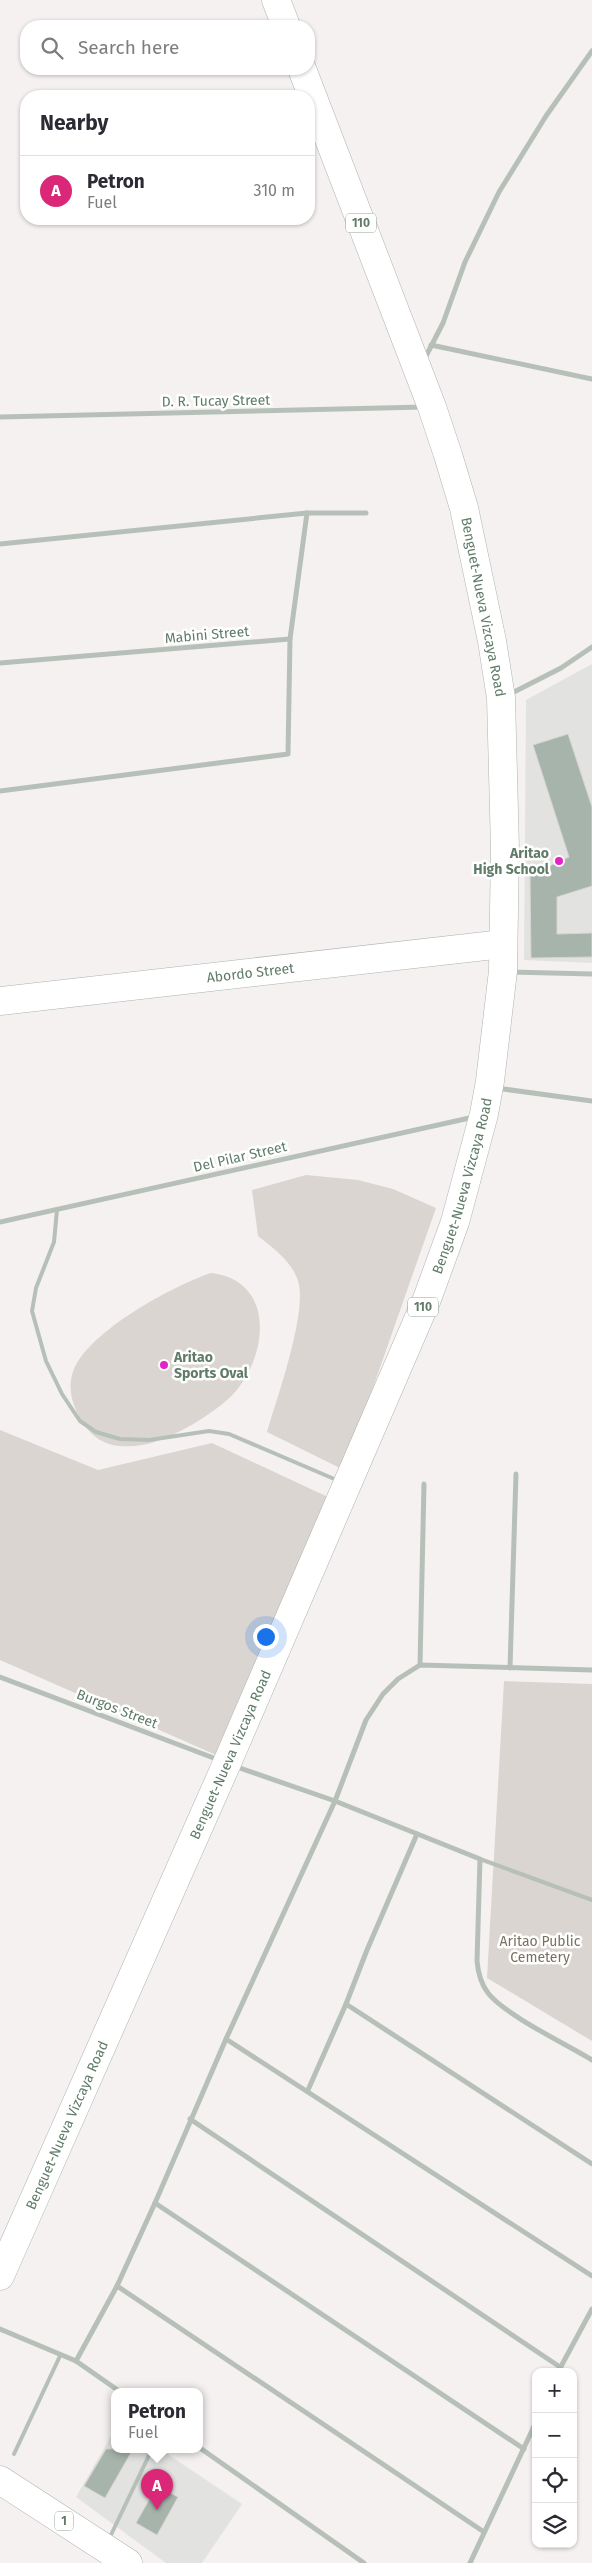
<!DOCTYPE html>
<meta charset="utf-8">
<style>
body{margin:0;font-family:"Fira Sans",sans-serif;background:#f7f7f7;color:#2b2b33}
.controls{position:absolute;right:15px;bottom:15px;display:grid;overflow:hidden;border-radius:10px;box-shadow:0 1px 4px #0004}
.controls button{width:45px;height:45px;display:grid;place-items:center;padding:0;border:0;border-bottom:1px solid #e1e1e2;background:#fff;color:#2b2b33;font:25px sans-serif}
.you{position:absolute;left:265px;top:1636px;width:18px;height:18px;margin:-12px;border:4px solid #fff;border-radius:50%;background:#1a73e8;box-shadow:0 0 0 8px #1a73e833}
.badge{display:grid;place-items:center;width:32px;height:32px;border-radius:50%;background:#db2777;color:#fff;font-size:16px;font-weight:700}
.pin{position:absolute;translate:-50% -41px;filter:drop-shadow(0 1px 2px #0008)}
.pin::after{content:'';position:absolute;top:26px;width:18px;height:15px;background:inherit;clip-path:polygon(0 0,100% 0,50% 100%)}
.popup{position:absolute;left:111px;top:2388px;width:92px;height:65px;box-sizing:border-box;display:grid;place-content:center;border-radius:10px;background:#fff;filter:drop-shadow(0 1px 4px #0005);font-size:16px;white-space:nowrap;color:#7c7c81}
.popup b{font-size:19px;color:#2b2b33}
.popup::after{content:'';position:absolute;left:50%;top:100%;margin-left:-10px;border:10px solid transparent;border-top-color:#fff}
.list{margin:0;padding:0;list-style:none}
h2{display:flex;justify-content:space-between;align-items:center;height:65px;margin:0;padding:0 20px;font-size:21px}
h2 small{font-size:16px;font-weight:400;color:#7c7c81}
.list li{display:grid;grid-template-columns:32px 1fr auto;gap:15px;align-items:center;box-sizing:border-box;height:70px;padding:0 20px;border-top:1px solid #e1e1e2}
.list b{display:block;font-size:19px;white-space:nowrap}
.list p{margin:0;font-size:16px;white-space:nowrap;color:#7c7c81}
.list em{font-size:16px;font-style:normal;color:#7c7c81}
.icon{flex:none;width:28px;height:28px;fill:none;stroke:currentColor;stroke-width:2;stroke-linecap:round;stroke-linejoin:round}
.map{position:relative;flex:none;width:592px;height:2563px;overflow:hidden}
.search{position:absolute;background:#fff;box-shadow:0 1px 4px #0004;left:20px;top:20px;width:295px;height:55px;display:flex;align-items:center;gap:12px;box-sizing:border-box;padding:0 18px;border-radius:20px;color:#7c7c81;font-size:19px}
.panel{position:absolute;background:#fff;box-shadow:0 1px 4px #0004;left:20px;top:90px;width:295px;height:135px;border-radius:20px}
.map>svg:first-child{display:block}
.built{fill:#e2e2e1}
.green{fill:#dad5d0}
.building{fill:#a7b4ab;stroke:#d6d4d4}
.lines{fill:none;stroke-linecap:round;stroke-linejoin:round}
.secondary-casing{stroke:#a9b5ad;stroke-width:29}
.primary-casing{stroke:#abb5ae;stroke-width:29}
.highway-casing{stroke:#abb4ae;stroke-width:29}
.lane{stroke:#b6c0b9;stroke-width:4}
.street{stroke:#b6c0b9;stroke-width:5}
.secondary{stroke:#fff;stroke-width:28}
.primary{stroke:#fff;stroke-width:28}
.highway{stroke:#fff;stroke-width:28}
.poi-dot{fill:#e323c8;stroke:#fff;stroke-width:2}
.labels{text-anchor:middle;dominant-baseline:central;stroke-width:5;stroke-linejoin:round;paint-order:stroke}
.shield{fill:#fff;stroke:#90a396;stroke-width:1}
.shield-label{font-size:12px;font-weight:bold;fill:#607c69}
.street-label{font-size:14px;fill:#607c69;stroke:#fff}
.poi-label{font-size:14px;font-weight:bold;fill:#607c69;stroke:#fff;text-anchor:end}
.park-label{font-size:14px;fill:#797262;stroke:#fff}
</style>
<div class="map">
<svg width="592" height="2563" viewBox="0 0 592 2563">
<rect width="100%" height="100%" fill="#f5f1f1"/>
<g class="built">
<polygon points="592,664 592,963 524,960 526,700"/>
<polygon points="114,2431 114,2449 160,2449 242,2504 202,2563 166,2563 76,2497"/>
</g>
<g class="green">
<path d="M306,1175L358,1180L393,1189L436,1208L344,1470L267,1432C276,1400 310,1307 297,1278C290,1260 273,1248 258,1236L252,1190Z"/>
<path d="M211,1273C274,1280 269,1352 236,1391C218,1412 169,1441 142,1445C118,1449 97,1445 83,1423C73,1407 66,1388 74,1369C90,1331 172,1286 211,1273Z"/>
<polygon points="0,1430 98,1470 212,1443 328,1497 223,1758 0,1660"/>
<polygon points="504,1681 592,1684 592,2041 487,1978"/>
</g>
<g class="building">
<polygon points="568,734 592,807 592,886 557,897 557,934 592,933 592,957 531,958 530,875 569,857 533,745"/>
<polygon points="106,2449 133,2449 105,2498 84,2486"/>
<polygon points="157,2486 178,2497 157,2535 136,2523"/>
</g>
<g class="lines">
<g class="secondary-casing">
<g id="secondary">
<path id="s1" d="M0,1001L503,944"/>
</g>
</g>
<g class="primary-casing">
<g id="primary">
<polyline points="276,0 286,26"/>
<path id="s2" d="M0,2276L227,1763L427,1299L455,1222L484,1114L490,1081L503,971L505,849L501,698L492,641L464,508L448,455L432,407L302,69"/>
</g>
</g>
<g class="highway-casing">
<polyline id="highway" points="0,2480 128,2563"/>
</g>
<g class="lane">
<polyline points="57,1210 54,1242 36,1288 32,1311 46,1361 62,1394 80,1421 96,1432 120,1439 149,1440 209,1431 229,1434 339,1481"/>
<polyline points="480,1859 592,1900"/>
<polyline points="14,2454 60,2356"/>
<polyline points="109,2539 152,2449"/>
</g>
<g class="street">
<polyline points="431,345 592,379"/>
<polyline points="424,360 443,323 465,262 499,192 546,116 592,51"/>
<polyline points="0,417 424,407"/>
<polyline points="0,544 307,513 366,513"/>
<polyline points="0,663 290,639 307,513"/>
<polyline points="508,695 561,668 592,647"/>
<polyline points="0,791 288,754 290,639"/>
<polyline points="510,972 592,974"/>
<polyline points="496,1088 592,1101"/>
<polyline points="0,1222 474,1117"/>
<polyline points="420,1665 424,1484"/>
<polyline points="510,1668 516,1474"/>
<polyline points="0,1677 219,1760"/>
<path d="M234,1766L335,1801L480,1859L477,1961C478,1972 481,1984 488,1993C505,2015 566,2044 592,2060"/>
<polyline points="346,2004 367,1950 417,1834"/>
<polyline points="226,2039 592,2276"/>
<polyline points="308,2090 346,2004 592,2164"/>
<polyline points="190,2119 560,2367"/>
<polyline points="155,2203 524,2449"/>
<polyline points="117,2286 484,2532"/>
<polyline points="0,2329 76,2361 117,2286 155,2203 226,2039 335,1801 366,1720 383,1694 398,1679 420,1665 592,1670"/>
<polyline points="76,2361 119,2391"/>
<polyline points="558,2372 592,2309"/>
<polyline points="200,2448 364,2563"/>
<polyline points="470,2563 536,2422"/>
</g>
<use href="#secondary" class="secondary"/>
<use href="#primary" class="primary"/>
<use href="#highway" class="highway"/>
</g>
<g class="poi-dot">
<circle cx="559" cy="861" r="5"/>
<circle cx="164" cy="1365" r="5"/>
</g>
<g class="labels">
<g class="shield">
<rect x="346" y="213.5" width="30" height="19" rx="4"/>
<rect x="408" y="1297.5" width="30" height="19" rx="4"/>
<rect x="55" y="2511.5" width="18" height="19" rx="4"/>
</g>
<g class="shield-label">
<text x="361" y="223">110</text>
<text x="423" y="1307">110</text>
<text x="64" y="2521">1</text>
</g>
<g class="street-label">
<text transform="translate(216 401) rotate(-1)">D. R. Tucay Street</text>
<text transform="translate(483 607) rotate(79)">Benguet-Nueva Vizcaya Road</text>
<text transform="translate(207 635) rotate(-5)">Mabini Street</text>
<text stroke="none"><textPath href="#s1" startOffset="252">Abordo Street</textPath></text>
<text transform="translate(240 1157) rotate(-13)">Del Pilar Street</text>
<text stroke="none"><textPath href="#s2" startOffset="1185">Benguet-Nueva Vizcaya Road</textPath></text>
<text transform="translate(117 1709) rotate(21)">Burgos Street</text>
<text stroke="none"><textPath href="#s2" startOffset="570">Benguet-Nueva Vizcaya Road</textPath></text>
<text stroke="none"><textPath href="#s2" startOffset="165">Benguet-Nueva Vizcaya Road</textPath></text>
</g>
<g class="poi-label">
<text x="549" y="853">Aritao<tspan x="549" dy="16">High School</tspan></text>
<text x="174" y="1357" text-anchor="start">Aritao<tspan x="174" dy="16">Sports Oval</tspan></text>
</g>
<g class="park-label">
<text x="540" y="1941">Aritao Public<tspan x="540" dy="16">Cemetery</tspan></text>
</g>
</g>
</svg>
<div class="controls">
<button>+</button>
<button>−</button>
<button><svg class="icon" aria-label="locate" viewBox="0 0 24 24"><circle cx="12" cy="12" r="6"/><path d="M12 2v4M12 18v4M2 12h4M18 12h4"/></svg></button>
<button><svg class="icon" aria-label="layers" viewBox="0 0 24 24"><path d="M12 4l9 5-9 5-9-5zM3 14l9 5 9-5"/></svg></button>
</div>
<div class="you"></div>
<div class="pin badge" style="left:157px;top:2510px">A</div>
<div class="popup"><b>Petron</b>Fuel</div>
<div class="search"><svg class="icon" aria-label="search" viewBox="0 0 24 24"><circle cx="10" cy="10" r="6"/><path d="M15 15l6 6"/></svg>Search here</div>
<section class="panel">
<h2>Nearby<small></small></h2>
<ul class="list">
<li><span class="badge">A</span><div><b>Petron</b><p>Fuel</p></div><em>310 m</em></li>
</ul>
</section>
</div>
